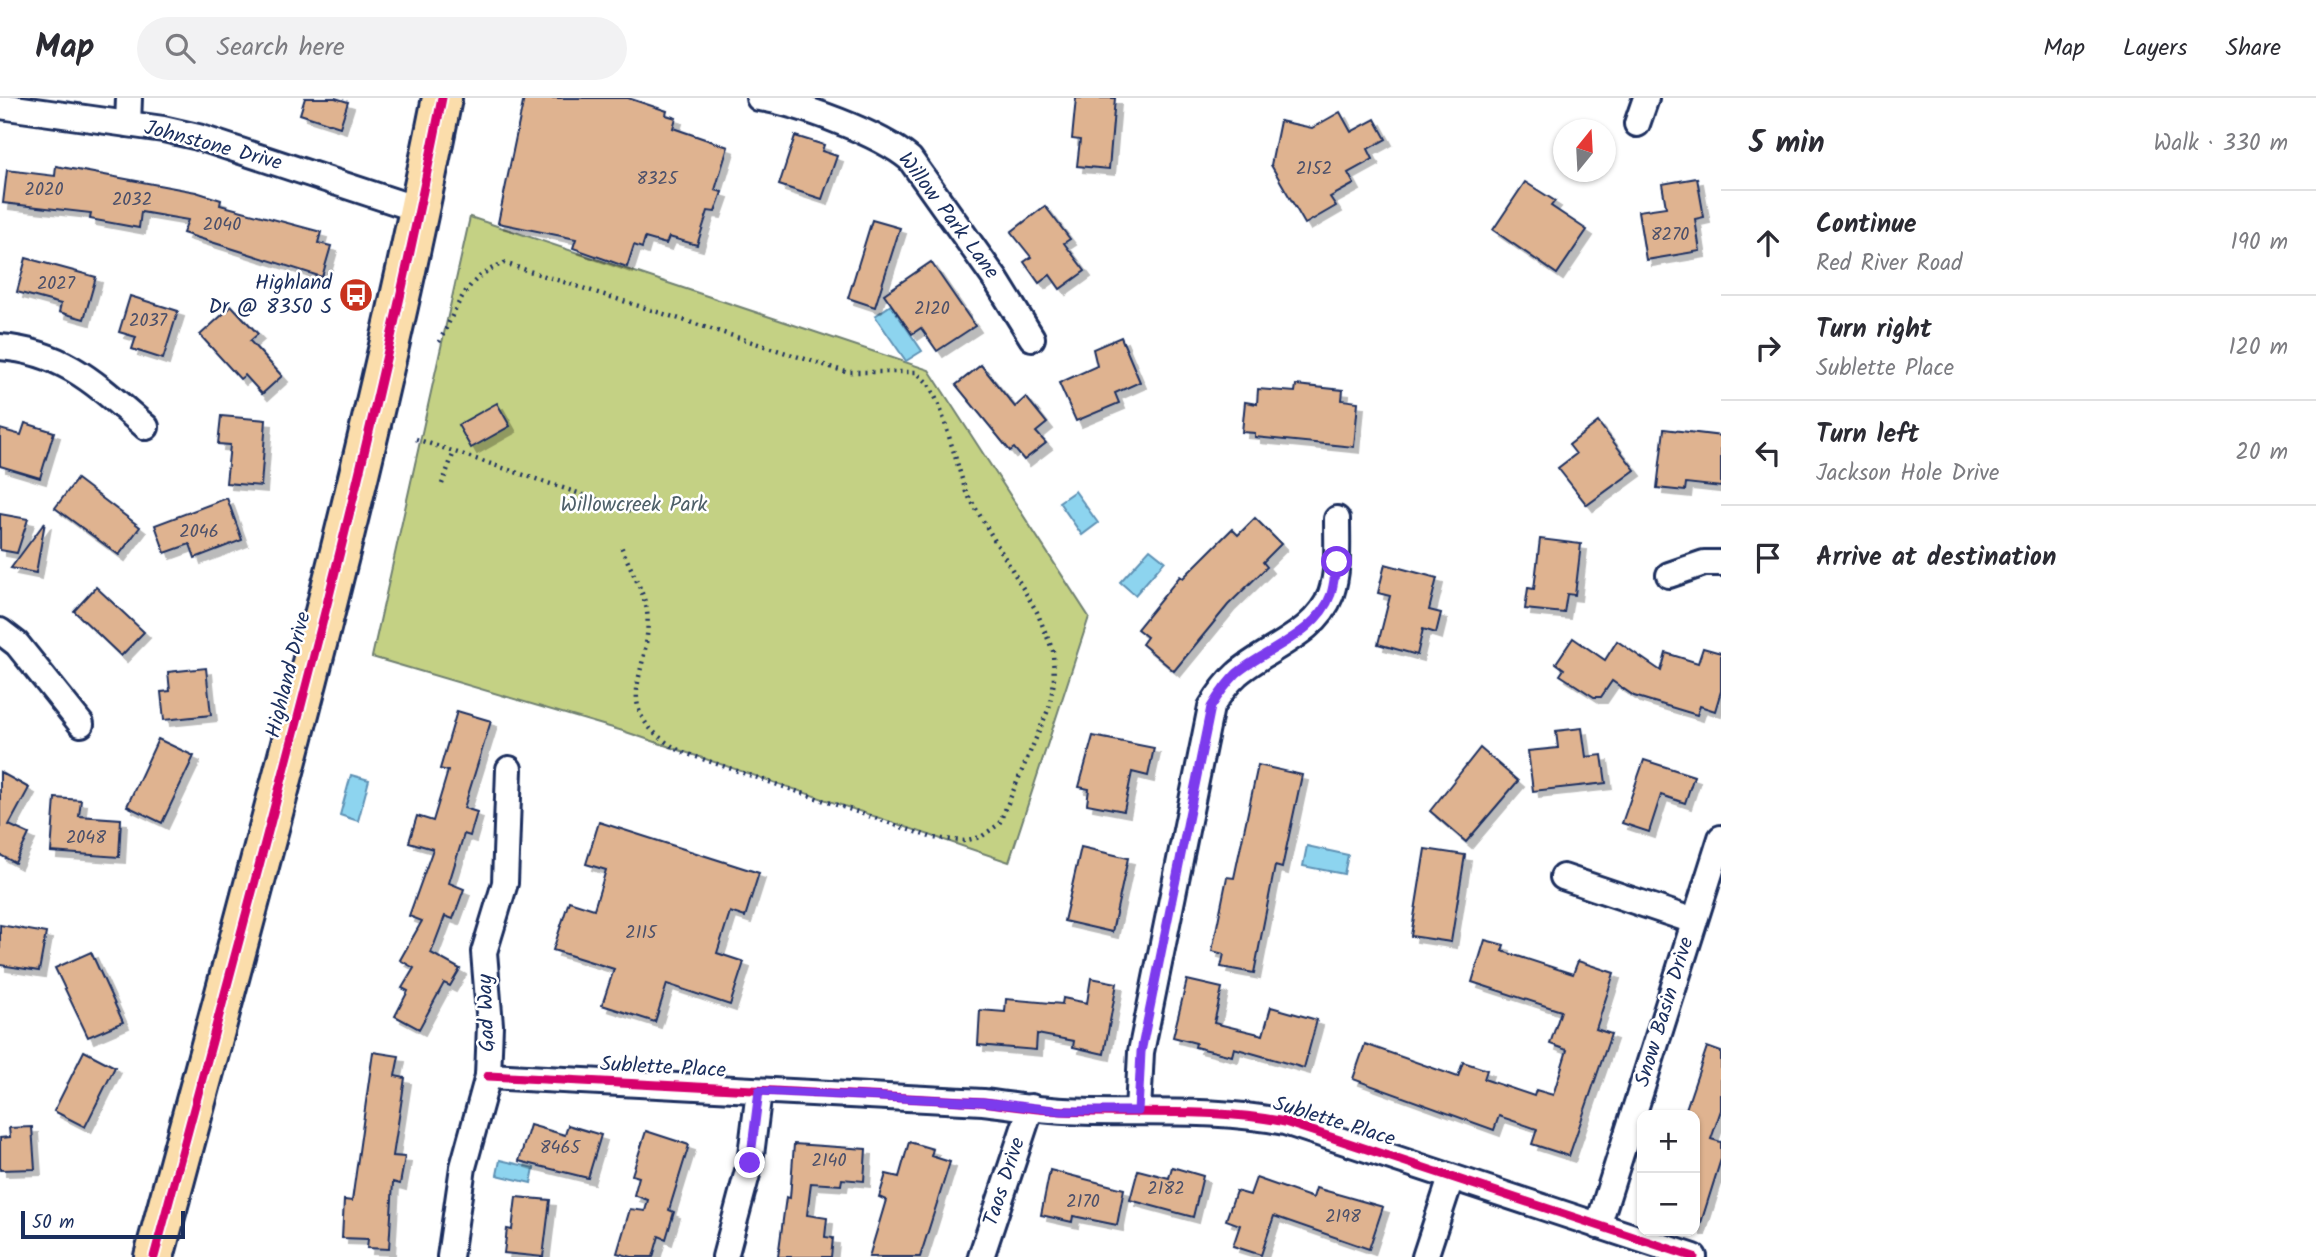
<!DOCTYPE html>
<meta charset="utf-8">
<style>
body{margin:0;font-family:Kalam,sans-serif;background:#f2f2f3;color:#2b2b33}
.controls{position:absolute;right:21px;bottom:21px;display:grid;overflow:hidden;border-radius:14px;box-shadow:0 2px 5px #0004}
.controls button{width:63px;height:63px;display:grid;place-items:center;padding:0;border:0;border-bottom:2px solid #e1e1e2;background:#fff;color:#2b2b33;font:35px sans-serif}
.compass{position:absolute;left:1553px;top:21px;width:63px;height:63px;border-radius:50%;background:#fff;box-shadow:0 2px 5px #0004;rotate:18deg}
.scale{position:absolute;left:21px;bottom:18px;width:164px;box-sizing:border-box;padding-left:7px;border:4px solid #1b2f5e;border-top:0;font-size:19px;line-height:24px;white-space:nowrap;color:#1b2f5e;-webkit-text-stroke:5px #fff;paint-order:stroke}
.stop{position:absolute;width:21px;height:21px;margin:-16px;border:5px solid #7c3aed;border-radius:50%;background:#fff}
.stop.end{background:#7c3aed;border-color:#fff;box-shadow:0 2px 7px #0008}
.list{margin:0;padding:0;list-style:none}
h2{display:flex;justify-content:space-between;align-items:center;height:91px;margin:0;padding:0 28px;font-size:30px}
h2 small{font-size:23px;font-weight:400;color:#7c7c81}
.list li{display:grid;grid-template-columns:46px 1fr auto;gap:21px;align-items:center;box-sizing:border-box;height:105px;padding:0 28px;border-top:2px solid #e1e1e2}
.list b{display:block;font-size:26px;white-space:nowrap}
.list p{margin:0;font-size:23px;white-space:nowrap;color:#7c7c81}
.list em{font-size:23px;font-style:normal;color:#7c7c81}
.icon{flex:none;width:38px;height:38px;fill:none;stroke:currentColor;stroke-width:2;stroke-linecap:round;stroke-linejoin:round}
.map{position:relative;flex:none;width:1721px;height:1159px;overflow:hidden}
header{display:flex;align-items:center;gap:42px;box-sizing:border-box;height:98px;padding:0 35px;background:#fff;border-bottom:2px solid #e1e1e2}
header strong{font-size:33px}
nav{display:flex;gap:38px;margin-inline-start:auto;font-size:24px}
.search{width:490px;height:63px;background:#f2f2f3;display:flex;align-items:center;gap:18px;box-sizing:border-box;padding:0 24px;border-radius:38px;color:#7c7c81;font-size:26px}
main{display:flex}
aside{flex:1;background:#fff}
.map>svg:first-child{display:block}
.green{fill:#c4d184;stroke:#708071;stroke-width:2}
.water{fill:#8dd4ef;stroke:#5f92b5;stroke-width:2}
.building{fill:#dfb390;stroke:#1b2f5e;stroke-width:2;filter:url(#shadow)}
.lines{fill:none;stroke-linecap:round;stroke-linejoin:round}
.minor-casing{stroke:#1b2f5e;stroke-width:30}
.primary-casing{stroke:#1b2f5e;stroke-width:44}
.path{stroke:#1b2f5e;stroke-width:4.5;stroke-dasharray:2 5;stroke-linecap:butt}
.minor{stroke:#fff;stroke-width:24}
.primary{stroke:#fbddab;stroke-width:38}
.cycleway-casing{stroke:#fff;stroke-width:13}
.cycleway{stroke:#d6006c;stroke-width:9}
.route{stroke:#7c3aed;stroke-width:9}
.labels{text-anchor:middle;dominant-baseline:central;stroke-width:5;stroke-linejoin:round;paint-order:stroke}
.number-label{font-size:18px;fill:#4c506a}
.street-label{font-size:21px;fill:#1b2f5e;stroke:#fff}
.poi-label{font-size:21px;fill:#1b2f5e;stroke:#fff;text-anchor:end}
.park-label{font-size:21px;fill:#4e6069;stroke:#fff}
</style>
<header>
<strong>Map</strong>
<div class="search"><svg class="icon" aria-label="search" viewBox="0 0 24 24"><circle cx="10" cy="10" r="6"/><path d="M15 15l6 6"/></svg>Search here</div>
<nav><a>Map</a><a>Layers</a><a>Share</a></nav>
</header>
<main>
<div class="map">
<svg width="1721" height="1159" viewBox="0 0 1721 1159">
<defs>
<filter id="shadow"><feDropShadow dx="6" dy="6" stdDeviation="0" flood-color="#0004"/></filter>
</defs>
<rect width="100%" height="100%" fill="#fff"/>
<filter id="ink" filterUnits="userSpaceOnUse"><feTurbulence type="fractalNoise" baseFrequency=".0143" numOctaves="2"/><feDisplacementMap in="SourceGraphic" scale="14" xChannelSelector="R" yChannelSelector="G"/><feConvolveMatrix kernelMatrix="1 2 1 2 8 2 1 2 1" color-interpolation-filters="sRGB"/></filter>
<g filter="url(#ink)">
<polygon class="green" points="470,119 929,272 1089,519 1009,764 623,633 372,559"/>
<g class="water">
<polygon points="891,207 922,253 906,263 875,218"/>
<polygon points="1075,393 1098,425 1082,437 1059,404"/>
<polygon points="1150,451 1165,463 1135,497 1120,484"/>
<polygon points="351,677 369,682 358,723 340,717"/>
<polygon points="1307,748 1348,757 1344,776 1303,768"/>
<polygon points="500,1062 534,1070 531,1085 497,1077"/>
</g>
<g class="building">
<polygon points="305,0 335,0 348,4 340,29 300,16"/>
<polygon points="524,0 628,0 667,13 666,17 676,20 673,30 728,49 715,92 722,94 715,114 708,113 697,147 669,139 666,146 645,140 642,150 634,147 627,169 573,150 576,141 498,125"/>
<polygon points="1076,0 1115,0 1109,71 1077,68 1080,42 1072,41"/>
<polygon points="1340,14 1351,34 1375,21 1386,41 1368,51 1373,61 1348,75 1354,86 1330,99 1336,108 1305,126 1271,67 1280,23 1312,30"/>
<polygon points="795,38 824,47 822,53 837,58 822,101 779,87"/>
<polygon points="56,68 196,94 221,102 220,107 321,134 318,145 331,148 322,179 183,135 188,122 141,114 139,130 90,121 91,115 3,105 7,72 55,78"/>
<polygon points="1697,80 1704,119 1695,121 1700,153 1646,162 1638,113 1666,109 1662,86"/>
<polygon points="1525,84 1555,103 1551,108 1587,132 1557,176 1493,132"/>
<polygon points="1045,108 1070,141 1064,145 1085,173 1060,191 1050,177 1039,185 1024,164 1031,159 1011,134"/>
<polygon points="872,122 900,130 875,209 848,200"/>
<polygon points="26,160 96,179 84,221 59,214 61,206 17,194"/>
<polygon points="931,164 975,228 937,253 921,230 912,236 884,196"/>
<polygon points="130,198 178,213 163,261 132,251 136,239 119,234"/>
<polygon points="232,208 258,236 250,243 282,278 262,296 245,277 240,281 200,237"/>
<polygon points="1121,239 1140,284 1115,295 1119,305 1076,323 1059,285 1097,268 1093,251"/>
<polygon points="981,267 1015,309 1026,299 1047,325 1036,334 1046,345 1024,362 1014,350 1010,353 956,287"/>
<polygon points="1296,287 1343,292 1342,302 1358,304 1354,349 1255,339 1255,335 1242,334 1245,304 1257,306 1258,291 1295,294"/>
<polygon points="497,305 510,328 471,350 458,327"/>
<polygon points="221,318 266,322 261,388 226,385 230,347 218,346"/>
<polygon points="1598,324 1635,372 1587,407 1558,370 1576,356 1569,347"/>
<polygon points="25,325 54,334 40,380 0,368 0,331 21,337"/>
<polygon points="1664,331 1721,338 1721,389 1686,385 1685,393 1657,390"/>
<polygon points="77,381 140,429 119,457 55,410"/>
<polygon points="227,400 242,442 195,460 190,446 165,455 155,427"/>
<polygon points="0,416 28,421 17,455 0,452"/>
<polygon points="1255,420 1281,446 1263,464 1267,469 1228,507 1174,573 1142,546 1147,539 1137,531 1180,478 1183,480 1232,431 1238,437"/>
<polygon points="45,424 36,475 11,470"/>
<polygon points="1540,441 1581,446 1575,497 1567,496 1564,515 1525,511 1528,490 1534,491"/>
<polygon points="1385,466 1437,480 1429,512 1441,515 1436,535 1423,531 1417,557 1378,546 1390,498 1378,495"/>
<polygon points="96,489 144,534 121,558 74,513"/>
<polygon points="1573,540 1605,562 1617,543 1661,573 1666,555 1698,565 1703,550 1721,555 1721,593 1715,613 1700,608 1697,617 1634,598 1612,583 1601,599 1594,599 1560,577 1564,571 1556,565"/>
<polygon points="206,570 211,617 164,622 161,594 170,593 168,574"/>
<polygon points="457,613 491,623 464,710 477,714 470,738 464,736 449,785 464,791 453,821 445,818 431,855 460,871 450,888 444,885 419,931 395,918 408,893 402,890 414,870 400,862 422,823 409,818 433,751 409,744 417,718 433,723 448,673 440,671"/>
<polygon points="1582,630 1586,659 1602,657 1606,685 1533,693 1528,653 1558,650 1556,633"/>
<polygon points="1093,638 1154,650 1148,678 1132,674 1124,713 1087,706 1089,691 1079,689"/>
<polygon points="158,641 194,658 162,725 127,708"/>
<polygon points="1480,650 1518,683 1466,744 1430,713"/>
<polygon points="1644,662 1694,678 1685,705 1661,697 1649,734 1622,725"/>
<polygon points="1258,667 1302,677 1282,770 1275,768 1254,875 1221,869 1224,856 1212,853 1227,779 1234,780"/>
<polygon points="0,674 29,690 9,727 29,736 15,765 0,757"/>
<polygon points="55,700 81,702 79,718 121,721 119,759 51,754"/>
<polygon points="599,724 759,775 745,819 730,814 717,855 744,864 730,907 667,886 655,924 602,907 614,871 553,852 569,803 594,811 606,772 586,766"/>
<polygon points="1081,749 1128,760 1112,834 1064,823"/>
<polygon points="1425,751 1465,757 1451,844 1411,838"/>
<polygon points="0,827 46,835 39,873 0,867"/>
<polygon points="1485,842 1504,847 1502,853 1573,876 1578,863 1614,875 1596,931 1611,936 1569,1058 1532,1046 1537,1031 1499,1018 1494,1032 1353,981 1365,946 1458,979 1463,964 1487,972 1484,981 1534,998 1536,992 1553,997 1567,952 1550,946 1561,913 1472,884"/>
<polygon points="91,854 123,924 88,939 55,870"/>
<polygon points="1091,880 1117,885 1104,956 1073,949 1074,943 1037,936 1036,952 978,947 980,912 1005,914 1006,901 1062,906 1063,900 1087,905"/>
<polygon points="1187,882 1222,890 1214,925 1263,937 1271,909 1317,922 1304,970 1234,950 1232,958 1195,949 1196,945 1173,939"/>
<polygon points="1707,949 1721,954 1721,1012 1711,1041 1721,1044 1721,1061 1699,1131 1695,1131 1695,1017 1684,1017"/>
<polygon points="84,953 115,969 85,1029 54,1013"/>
<polygon points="373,954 399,958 395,978 405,980 393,1058 405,1059 400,1086 393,1084 389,1151 367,1150 368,1141 342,1140 344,1102 352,1103"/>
<polygon points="530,1027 565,1037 568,1027 601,1037 588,1080 519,1063"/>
<polygon points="32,1029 35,1071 0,1072 0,1040 10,1039 9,1030"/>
<polygon points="646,1033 689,1047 669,1112 674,1114 666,1141 659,1138 653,1159 632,1159 617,1155 630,1111 645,1113 648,1102 634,1097 639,1079 632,1077"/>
<polygon points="909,1044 933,1051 931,1058 950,1064 920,1159 869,1159 886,1102 879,1099 886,1076 899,1079"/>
<polygon points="794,1046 866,1051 864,1083 842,1081 841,1087 811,1085 807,1117 827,1120 825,1139 833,1140 831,1159 778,1159 786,1099 790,1100"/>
<polygon points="1172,1069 1203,1078 1193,1119 1130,1102 1138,1072 1169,1080"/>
<polygon points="1050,1072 1124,1091 1117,1127 1073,1118 1072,1124 1041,1117"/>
<polygon points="1256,1080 1313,1100 1316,1090 1383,1109 1369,1151 1274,1118 1261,1157 1233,1148 1240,1127 1226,1122 1236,1093 1250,1097"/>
<polygon points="516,1099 550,1102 543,1159 504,1155 507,1131 512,1132"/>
</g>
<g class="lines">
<g class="minor-casing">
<g id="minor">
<path d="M759,0C800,6 879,35 910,61L996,182L1032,240"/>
<polyline points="0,8 163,31 198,39 420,112"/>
<polyline points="128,26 129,0"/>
<polyline points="1637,26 1646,0"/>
<path d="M0,249C66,254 98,288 146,329"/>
<polyline points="1669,477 1704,465 1721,465"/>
<polyline points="0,533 17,546 81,626"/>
<polyline points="1563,779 1694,823"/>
<path d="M488,978L983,1004C1009,1007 1037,1012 1064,1013C1138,1017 1211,1009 1285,1024L1694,1159"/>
<path d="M1138,1013L1141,954L1211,609C1219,596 1226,586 1237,576C1267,550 1316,536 1331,496C1339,472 1337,446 1337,421"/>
<polyline points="1598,1128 1721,740"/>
<polyline points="450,1159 463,1069 488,978 490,927 484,854 505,785 509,671"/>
<polyline points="725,1159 750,1065 759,993"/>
<polyline points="981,1159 1031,1009"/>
<polyline points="1425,1159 1451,1080"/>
</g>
</g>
<g class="primary-casing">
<path id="primary" d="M154,1159C257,775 365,390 442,0"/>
</g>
<g class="path">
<path d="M439,244C459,207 463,181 504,165L846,274H916L929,286L940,309L966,394L1037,514L1053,553L1054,584L1049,610L999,726L981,739L963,743L933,740L682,654C602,609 654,577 647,513C645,496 628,466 621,448"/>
<polyline points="416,341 632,413"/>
<polyline points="442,386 454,354"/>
</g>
<use href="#minor" class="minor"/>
<use href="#primary" class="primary"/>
<g class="cycleway-casing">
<g id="cycleway">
<path d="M488,978L983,1004C1009,1007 1037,1012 1064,1013C1138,1017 1211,1009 1285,1024L1694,1159"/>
<path d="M154,1159C257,775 365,390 442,0"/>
</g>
</g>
<use href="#cycleway" class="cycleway"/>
</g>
</g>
<g class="lines" filter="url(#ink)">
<path class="route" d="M750,1065L759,993L983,1004L1062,1013H1138L1141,954L1211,609C1219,596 1226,586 1237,575C1267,550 1317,536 1331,496C1334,486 1335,474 1337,464"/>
</g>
<defs>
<g id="bus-disc" transform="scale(1.75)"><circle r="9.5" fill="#c8321e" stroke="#fff"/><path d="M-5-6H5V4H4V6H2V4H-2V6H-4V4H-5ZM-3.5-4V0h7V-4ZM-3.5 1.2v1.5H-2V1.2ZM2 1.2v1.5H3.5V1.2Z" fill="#fff"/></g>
</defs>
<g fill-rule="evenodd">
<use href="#bus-disc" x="356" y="197"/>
</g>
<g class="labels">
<g class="number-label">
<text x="1314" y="71">2152</text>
<text x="657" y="81">8325</text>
<text x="44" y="92">2020</text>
<text x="132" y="102">2032</text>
<text x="222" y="127">2040</text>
<text x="1670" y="137">8270</text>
<text x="56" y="186">2027</text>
<text x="932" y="211">2120</text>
<text x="148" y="223">2037</text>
<text x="199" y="434">2046</text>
<text x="86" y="740">2048</text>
<text x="641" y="835">2115</text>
<text x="560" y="1050">8465</text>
<text x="829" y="1063">2140</text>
<text x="1166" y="1091">2182</text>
<text x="1083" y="1104">2170</text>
<text x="1343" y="1119">2198</text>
</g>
<g class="street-label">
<text transform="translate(213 48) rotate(15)">Johnstone Drive</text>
<text transform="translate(948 118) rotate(53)">Willow Park Lane</text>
<text transform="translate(289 577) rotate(-76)">Highland Drive</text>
<text transform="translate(1665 914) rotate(-73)">Snow Basin Drive</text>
<text transform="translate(487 915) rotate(-92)">Gad Way</text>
<text transform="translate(663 970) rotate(3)">Sublette Place</text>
<text transform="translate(1334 1024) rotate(17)">Sublette Place</text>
<text transform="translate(1005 1084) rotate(-72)">Taos Drive</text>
</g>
<g class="poi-label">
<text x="332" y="185">Highland<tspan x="332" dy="24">Dr @ 8350 S</tspan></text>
</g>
<g class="park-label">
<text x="634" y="407">Willowcreek Park</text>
</g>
</g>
</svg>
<div class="controls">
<button>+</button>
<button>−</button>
</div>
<svg class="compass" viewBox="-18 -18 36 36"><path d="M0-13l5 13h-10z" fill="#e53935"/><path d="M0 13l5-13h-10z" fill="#7c7c81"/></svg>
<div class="scale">50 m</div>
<div class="stop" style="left:1337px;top:464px"></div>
<div class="stop end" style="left:750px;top:1065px"></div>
</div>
<aside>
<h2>5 min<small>Walk · 330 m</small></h2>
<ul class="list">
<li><svg class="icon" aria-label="ahead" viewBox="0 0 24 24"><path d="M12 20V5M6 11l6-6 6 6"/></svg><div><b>Continue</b><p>Red River Road</p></div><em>190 m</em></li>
<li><svg class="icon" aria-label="right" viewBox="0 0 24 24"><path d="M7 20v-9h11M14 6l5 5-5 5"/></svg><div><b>Turn right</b><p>Sublette Place</p></div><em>120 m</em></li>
<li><svg class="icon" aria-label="left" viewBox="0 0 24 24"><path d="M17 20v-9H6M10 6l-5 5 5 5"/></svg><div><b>Turn left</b><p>Jackson Hole Drive</p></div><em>20 m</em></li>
<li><svg class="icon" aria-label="arrive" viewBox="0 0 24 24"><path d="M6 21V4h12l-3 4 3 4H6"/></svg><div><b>Arrive at destination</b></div></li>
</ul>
</aside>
</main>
